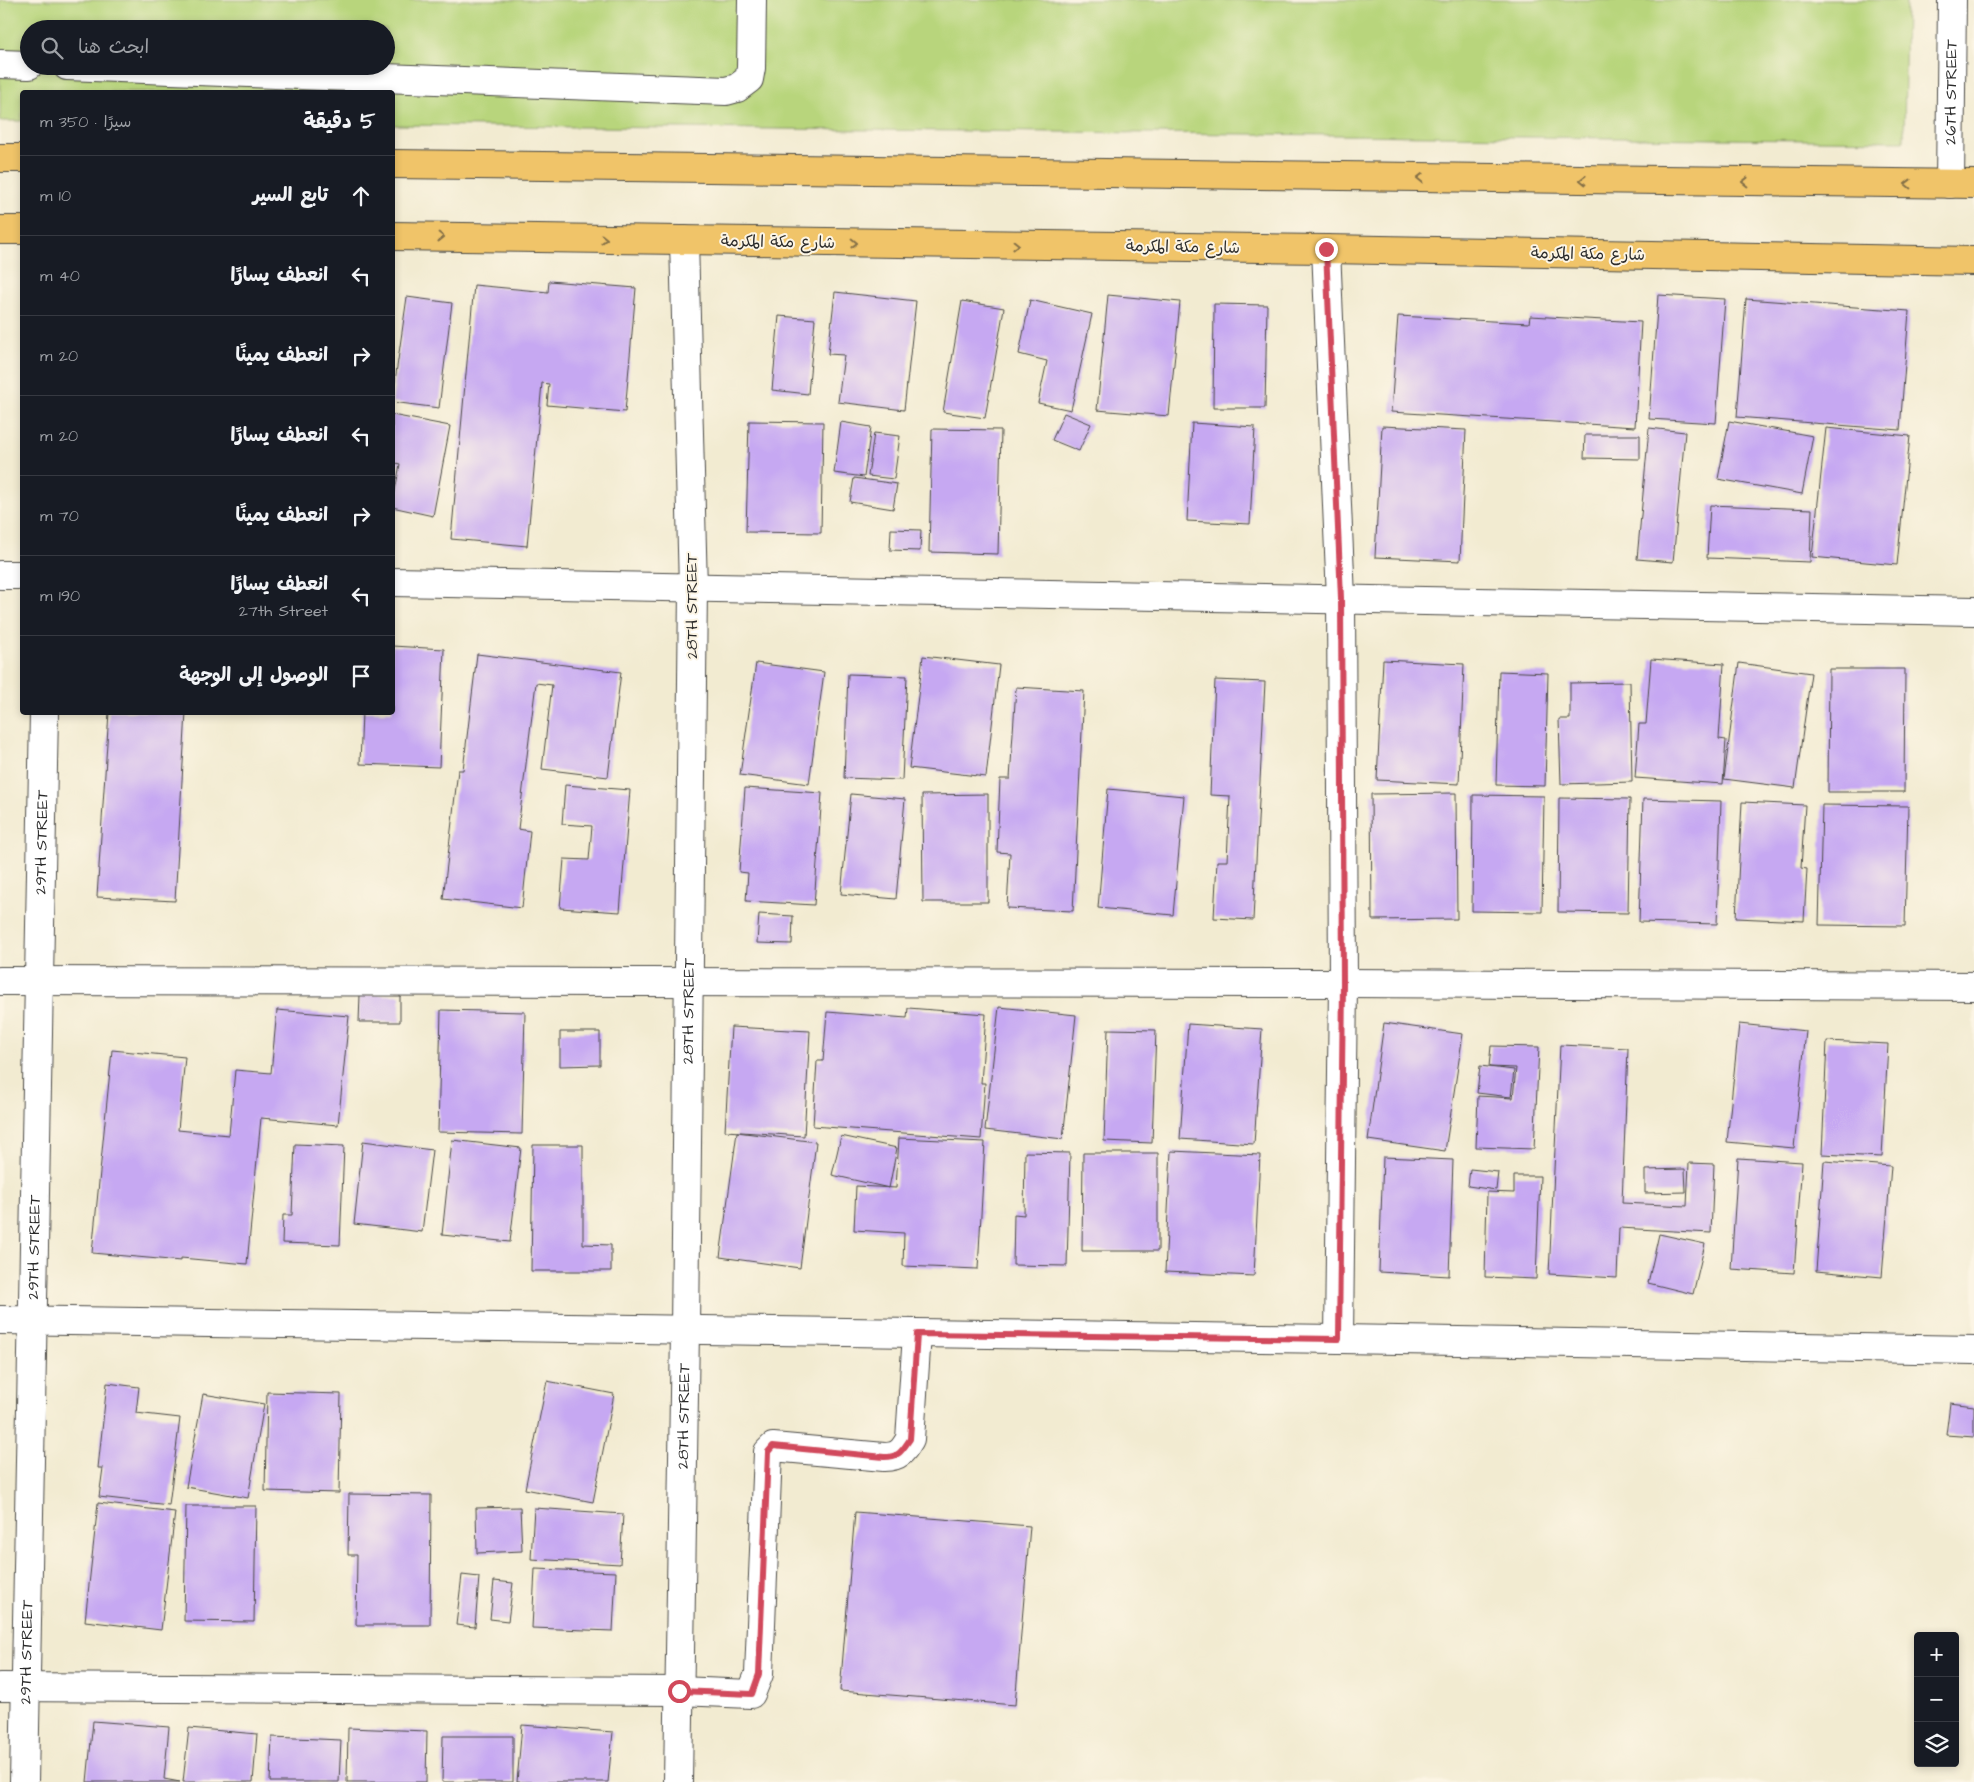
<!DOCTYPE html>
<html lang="ar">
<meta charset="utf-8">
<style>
body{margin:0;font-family:"Architects Daughter","Playpen Sans Arabic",sans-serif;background:#20242c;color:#f1f3f6;direction:rtl}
.controls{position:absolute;right:15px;bottom:15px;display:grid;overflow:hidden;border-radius:5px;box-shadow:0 2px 8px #0003}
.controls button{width:45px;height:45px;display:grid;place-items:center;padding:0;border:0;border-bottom:1px solid #363941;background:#171b24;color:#f1f3f6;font:25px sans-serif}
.stop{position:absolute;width:15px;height:15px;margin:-11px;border:4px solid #d1495b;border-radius:50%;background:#fff}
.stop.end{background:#d1495b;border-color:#fff;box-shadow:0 1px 5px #0008}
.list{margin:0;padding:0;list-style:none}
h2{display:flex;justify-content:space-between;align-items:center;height:65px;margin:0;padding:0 20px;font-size:21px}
h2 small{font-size:16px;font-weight:400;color:#9ea1a6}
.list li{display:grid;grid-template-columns:32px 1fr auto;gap:15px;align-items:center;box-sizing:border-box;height:80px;padding:0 20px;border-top:1px solid #363941}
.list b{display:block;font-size:19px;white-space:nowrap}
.list p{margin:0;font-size:16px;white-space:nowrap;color:#9ea1a6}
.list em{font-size:16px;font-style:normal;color:#9ea1a6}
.icon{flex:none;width:28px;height:28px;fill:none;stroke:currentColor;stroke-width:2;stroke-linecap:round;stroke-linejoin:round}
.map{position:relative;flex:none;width:1974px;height:1782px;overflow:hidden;direction:ltr}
.search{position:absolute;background:#171b24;box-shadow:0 2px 8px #0003;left:20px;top:20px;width:375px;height:55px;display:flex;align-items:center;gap:12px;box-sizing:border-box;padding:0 18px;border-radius:28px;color:#9ea1a6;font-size:19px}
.panel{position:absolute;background:#171b24;box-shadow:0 2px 8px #0003;left:20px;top:90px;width:375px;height:625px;border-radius:5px;direction:rtl}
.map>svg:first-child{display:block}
.green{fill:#b8d57b;stroke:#728053;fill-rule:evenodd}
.building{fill:#c6a8f2}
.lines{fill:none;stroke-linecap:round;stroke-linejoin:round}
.minor-casing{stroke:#494844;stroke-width:30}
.major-casing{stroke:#494844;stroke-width:30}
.minor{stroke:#fff;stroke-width:28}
.major{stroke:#f0c469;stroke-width:28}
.oneway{stroke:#847047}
.route{stroke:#d1495b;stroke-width:6}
.labels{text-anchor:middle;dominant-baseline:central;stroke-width:4;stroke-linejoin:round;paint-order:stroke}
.street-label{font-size:16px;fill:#2b2b2b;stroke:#fcf5e5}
</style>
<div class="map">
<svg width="1974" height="1782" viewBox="0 0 1974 1782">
<rect width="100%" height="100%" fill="#fcf5e5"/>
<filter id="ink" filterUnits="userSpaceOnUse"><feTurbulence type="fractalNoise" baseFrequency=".02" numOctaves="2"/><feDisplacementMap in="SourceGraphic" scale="10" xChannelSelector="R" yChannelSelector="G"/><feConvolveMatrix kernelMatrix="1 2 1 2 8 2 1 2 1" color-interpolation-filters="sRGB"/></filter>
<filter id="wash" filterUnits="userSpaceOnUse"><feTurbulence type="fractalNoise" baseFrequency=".0096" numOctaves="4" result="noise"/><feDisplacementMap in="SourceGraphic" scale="20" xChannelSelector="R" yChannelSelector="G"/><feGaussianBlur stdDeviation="1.12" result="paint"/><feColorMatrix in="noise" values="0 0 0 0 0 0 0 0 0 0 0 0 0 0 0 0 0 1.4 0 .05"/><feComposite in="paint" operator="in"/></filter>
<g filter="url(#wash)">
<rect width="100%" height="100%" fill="#f2ebd1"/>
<path class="green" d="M0,0H1906L1904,141L393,125L392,92H22V121H0ZM29,29H386V66H29Z"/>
<g id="blocks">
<g class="building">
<polygon points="549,281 636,288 625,412 547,405 549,384 542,383 527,546 451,539 474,285 548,292"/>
<polygon points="835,292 916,301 904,410 838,402 844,355 828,354"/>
<polygon points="1108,295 1180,302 1169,416 1097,410"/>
<polygon points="1658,295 1725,299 1716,423 1649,419"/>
<polygon points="407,297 452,303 439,408 392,402"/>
<polygon points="1746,299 1909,311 1900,430 1737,417"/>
<polygon points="1030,300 1092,314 1071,410 1038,403 1047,361 1019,354"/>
<polygon points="962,301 1004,308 985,418 943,412"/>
<polygon points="1214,304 1267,305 1265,408 1213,408"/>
<polygon points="779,316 815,319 808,394 772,390"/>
<polygon points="1398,316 1529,323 1530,316 1641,322 1635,427 1391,412"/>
<polygon points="1064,413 1091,424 1079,451 1052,440"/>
<polygon points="392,415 450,426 433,516 392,507 400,464 392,462"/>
<polygon points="749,421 823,422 821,533 746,532"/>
<polygon points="1729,421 1813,436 1802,494 1718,479"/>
<polygon points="841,422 871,427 864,477 834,473"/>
<polygon points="1192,423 1255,427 1250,524 1187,521"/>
<polygon points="1382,426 1466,430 1460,561 1375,557"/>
<polygon points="1649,428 1685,432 1673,562 1637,559"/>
<polygon points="1826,428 1910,436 1897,565 1812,557"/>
<polygon points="932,429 1001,430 998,554 929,552"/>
<polygon points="874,433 900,436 894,479 868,476"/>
<polygon points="1585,435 1640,435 1640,459 1584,458"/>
<polygon points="854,478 897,484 893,509 850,502"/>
<polygon points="1710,505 1812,509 1810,562 1707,558"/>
<polygon points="891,529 921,530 920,551 890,550"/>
<polygon points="392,646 444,649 439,767 360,764 362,712 392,712"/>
<polygon points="477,654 621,672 608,777 542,769 552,685 536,683 518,829 530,831 522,908 443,899 458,770 463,770"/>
<polygon points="923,656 999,665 986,777 909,768"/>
<polygon points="1651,659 1724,664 1719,739 1726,740 1723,784 1635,778 1639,724 1646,724"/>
<polygon points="1383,660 1464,664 1459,784 1377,780"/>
<polygon points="756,663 824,672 809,784 740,775"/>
<polygon points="1739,663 1811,673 1795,788 1724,779"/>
<polygon points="1829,669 1905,669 1904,792 1828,792"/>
<polygon points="1499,671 1548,673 1545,786 1496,785"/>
<polygon points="848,674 907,676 902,780 844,778"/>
<polygon points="1215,680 1265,682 1253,920 1214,918 1217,861 1227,861 1230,796 1210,795"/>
<polygon points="1630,682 1632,782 1561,784 1559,719 1570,719 1570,683"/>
<polygon points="1016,687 1084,691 1073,911 1007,908 1010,853 997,852 1000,779 1010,779"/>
<polygon points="109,712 186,712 175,901 97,897"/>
<polygon points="565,785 630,790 620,912 560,908 564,859 589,860 592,826 562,824"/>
<polygon points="745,788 822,793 814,905 746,901 748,873 739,872"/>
<polygon points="1108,789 1184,796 1173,915 1098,908"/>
<polygon points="1456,793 1457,919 1372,920 1371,794"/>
<polygon points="851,794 905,799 896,899 841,894"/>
<polygon points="988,794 988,902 923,902 922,795"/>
<polygon points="1473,795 1544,796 1542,912 1472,911"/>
<polygon points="1559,798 1630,799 1628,913 1558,912"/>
<polygon points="1643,799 1721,801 1717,924 1639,922"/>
<polygon points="1742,802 1805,805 1801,868 1807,869 1804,921 1736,918"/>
<polygon points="1822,805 1908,806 1905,926 1819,925"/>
<polygon points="759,914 793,916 792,944 757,943"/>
<polygon points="360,995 400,995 400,1022 359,1022"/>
<polygon points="999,1007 1076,1015 1063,1139 985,1130"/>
<polygon points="908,1008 986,1014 981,1083 985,1083 981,1139 813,1126 817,1061 823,1061 827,1012 907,1018"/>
<polygon points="277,1010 349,1016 338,1125 261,1118 247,1264 181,1258 181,1261 92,1253 112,1050 185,1057 178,1130 229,1135 235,1070 271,1073"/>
<polygon points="441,1010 525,1012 522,1134 438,1132"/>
<polygon points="1384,1023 1463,1034 1445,1151 1368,1140"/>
<polygon points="1188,1024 1262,1029 1254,1144 1180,1139"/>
<polygon points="1739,1024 1806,1031 1794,1148 1727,1142"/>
<polygon points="731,1027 810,1031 804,1136 725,1131"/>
<polygon points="1108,1029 1156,1030 1152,1143 1104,1141"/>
<polygon points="560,1032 600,1032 600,1065 560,1066"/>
<polygon points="1827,1041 1888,1044 1882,1157 1822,1154"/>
<polygon points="1560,1045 1628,1048 1622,1203 1687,1206 1689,1163 1714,1164 1711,1233 1619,1228 1617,1278 1549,1274"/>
<polygon points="1491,1046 1539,1047 1534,1149 1476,1147 1478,1096 1513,1098 1516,1068 1489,1067"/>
<polygon points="1480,1066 1514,1070 1511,1097 1477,1093"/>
<polygon points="737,1132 816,1142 800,1268 720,1257"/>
<polygon points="841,1136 897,1148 889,1188 832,1175"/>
<polygon points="899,1138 985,1142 978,1269 903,1266 904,1233 854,1230 856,1186 896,1188"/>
<polygon points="452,1140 521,1148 510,1242 442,1235"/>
<polygon points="363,1141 432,1150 422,1232 354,1224"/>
<polygon points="295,1144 344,1146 340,1245 282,1243 283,1215 292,1215"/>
<polygon points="533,1145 583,1145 583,1244 611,1245 611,1271 531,1271"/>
<polygon points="1171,1151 1260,1155 1254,1276 1165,1272"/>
<polygon points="1025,1152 1070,1153 1067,1266 1013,1265 1014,1214 1024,1215"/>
<polygon points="1083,1153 1158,1153 1158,1251 1082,1251"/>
<polygon points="1383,1157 1453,1160 1449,1276 1379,1272"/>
<polygon points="1738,1158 1802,1162 1794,1273 1731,1269"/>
<polygon points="1824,1161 1891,1166 1882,1277 1816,1271"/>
<polygon points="1470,1169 1498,1172 1496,1190 1468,1186"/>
<polygon points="1685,1169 1686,1192 1645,1193 1645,1170"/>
<polygon points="1514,1176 1540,1176 1536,1279 1485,1277 1487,1192 1514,1193"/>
<polygon points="1659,1234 1705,1244 1693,1294 1648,1283"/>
<polygon points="547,1381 614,1394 593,1502 525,1489"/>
<polygon points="107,1383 139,1387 136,1413 180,1418 169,1505 99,1497 103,1468 98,1468"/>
<polygon points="267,1392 341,1394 339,1493 265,1491"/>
<polygon points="203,1394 264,1404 248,1498 186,1487"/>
<polygon points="1950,1403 1974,1406 1974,1437 1946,1435"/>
<polygon points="349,1494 431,1495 430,1625 356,1625 357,1555 348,1555"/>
<polygon points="98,1503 175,1512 161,1630 85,1621"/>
<polygon points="186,1506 256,1506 254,1622 184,1621"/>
<polygon points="520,1507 522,1551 477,1553 476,1508"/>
<polygon points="534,1508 623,1514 620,1564 531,1559"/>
<polygon points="855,1512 1030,1526 1015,1705 840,1691"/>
<polygon points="535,1569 616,1572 613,1631 532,1628"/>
<polygon points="462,1575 479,1577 475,1627 456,1625"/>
<polygon points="494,1581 513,1583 508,1621 490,1619"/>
<polygon points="93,1721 169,1727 164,1779 180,1782 87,1782"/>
<polygon points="522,1725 613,1732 608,1782 517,1782"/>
<polygon points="189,1728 257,1734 253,1782 183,1782"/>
<polygon points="348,1728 427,1731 426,1782 347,1782"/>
<polygon points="443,1736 513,1736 513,1782 442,1782"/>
<polygon points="272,1737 341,1740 339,1782 270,1782"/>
</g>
</g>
</g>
<g filter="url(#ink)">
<use href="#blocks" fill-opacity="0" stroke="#494844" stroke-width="1"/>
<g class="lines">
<g class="minor-casing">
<g id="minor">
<polyline points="0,64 29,65"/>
<polyline points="67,66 726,91 737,88 749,79 751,68 752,0"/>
<path id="s1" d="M1950,184L1952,0"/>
<polyline points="1326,249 1341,598 1343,983 1339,1339"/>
<polyline points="0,575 22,575"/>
<polyline points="392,582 1974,611"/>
<polyline points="0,981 1343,983 1974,986"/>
<polyline points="0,1320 1339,1339 1974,1350"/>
<path d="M0,1687L679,1691L751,1694L759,1674L768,1452L773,1447L884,1457C899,1457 903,1451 910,1439L917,1334"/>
<path id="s2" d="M24,1782L44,712"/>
<path id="s3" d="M678,1782L685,1330L693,588L684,240"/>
</g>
</g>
<g class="major-casing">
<g id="major">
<polyline points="0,158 22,158"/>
<polyline points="392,164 1974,184"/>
<polyline points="0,230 22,230"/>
<polyline points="392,236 1326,249 1974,261"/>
</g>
</g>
<use href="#minor" class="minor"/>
<use href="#major" class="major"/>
</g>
<defs><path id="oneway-chevron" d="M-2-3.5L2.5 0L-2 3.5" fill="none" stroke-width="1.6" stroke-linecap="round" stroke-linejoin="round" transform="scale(1.25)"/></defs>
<g class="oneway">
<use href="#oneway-chevron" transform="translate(1420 178) rotate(-179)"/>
<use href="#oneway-chevron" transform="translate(1583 180) rotate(-179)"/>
<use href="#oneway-chevron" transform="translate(1745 182) rotate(-179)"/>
<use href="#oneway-chevron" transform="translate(1908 184) rotate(-179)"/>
<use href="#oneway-chevron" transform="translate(441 237) rotate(1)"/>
<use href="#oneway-chevron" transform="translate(604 239) rotate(1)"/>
<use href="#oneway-chevron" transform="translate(854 243) rotate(1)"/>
<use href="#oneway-chevron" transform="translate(1016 245) rotate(1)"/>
</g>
</g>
<g class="lines" filter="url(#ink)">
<path class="route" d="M679,1691L752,1694L759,1674L768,1452L773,1446L884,1457C899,1457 902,1451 910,1439L917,1334L1339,1339L1343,983L1341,598L1326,249"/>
</g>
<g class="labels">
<g class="street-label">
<text stroke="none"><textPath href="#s1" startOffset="92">26TH STREET</textPath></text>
<text transform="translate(778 242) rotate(1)">شارع مكة المكرمة</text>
<text transform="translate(1183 247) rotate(1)">شارع مكة المكرمة</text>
<text transform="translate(1588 254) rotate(1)">شارع مكة المكرمة</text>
<text transform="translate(692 606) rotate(-90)">28TH STREET</text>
<text stroke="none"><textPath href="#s2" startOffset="940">29TH STREET</textPath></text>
<text stroke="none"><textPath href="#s3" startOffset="771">28TH STREET</textPath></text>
<text stroke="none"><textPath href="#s2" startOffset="535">29TH STREET</textPath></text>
<text stroke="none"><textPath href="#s3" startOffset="366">28TH STREET</textPath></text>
<text stroke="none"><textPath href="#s2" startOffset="130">29TH STREET</textPath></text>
</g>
</g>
</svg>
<div class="controls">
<button>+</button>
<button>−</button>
<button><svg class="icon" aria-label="layers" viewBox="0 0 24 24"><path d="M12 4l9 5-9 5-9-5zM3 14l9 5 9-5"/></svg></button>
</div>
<div class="stop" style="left:679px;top:1691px"></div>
<div class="stop end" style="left:1326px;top:249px"></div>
<div class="search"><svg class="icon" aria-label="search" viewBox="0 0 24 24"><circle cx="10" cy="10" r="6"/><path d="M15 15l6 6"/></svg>ابحث هنا</div>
<section class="panel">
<h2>5 دقيقة<small>سيرًا · 350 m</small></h2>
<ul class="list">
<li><svg class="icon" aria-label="ahead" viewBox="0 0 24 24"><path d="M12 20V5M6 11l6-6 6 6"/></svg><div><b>تابع السير</b></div><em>10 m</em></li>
<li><svg class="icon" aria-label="left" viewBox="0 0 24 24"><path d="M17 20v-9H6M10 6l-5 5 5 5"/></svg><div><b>انعطف يسارًا</b></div><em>40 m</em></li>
<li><svg class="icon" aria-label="right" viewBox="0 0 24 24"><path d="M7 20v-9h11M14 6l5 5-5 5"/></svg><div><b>انعطف يمينًا</b></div><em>20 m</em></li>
<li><svg class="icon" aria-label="left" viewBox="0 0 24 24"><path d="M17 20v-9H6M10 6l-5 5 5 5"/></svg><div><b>انعطف يسارًا</b></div><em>20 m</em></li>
<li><svg class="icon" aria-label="right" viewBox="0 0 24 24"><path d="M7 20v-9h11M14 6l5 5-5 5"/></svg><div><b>انعطف يمينًا</b></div><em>70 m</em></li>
<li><svg class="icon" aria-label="left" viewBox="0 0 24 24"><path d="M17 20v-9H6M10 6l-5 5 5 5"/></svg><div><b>انعطف يسارًا</b><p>27th Street</p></div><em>190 m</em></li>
<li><svg class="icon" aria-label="arrive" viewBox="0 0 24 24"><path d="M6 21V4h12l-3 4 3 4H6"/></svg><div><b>الوصول إلى الوجهة</b></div></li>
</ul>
</section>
</div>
